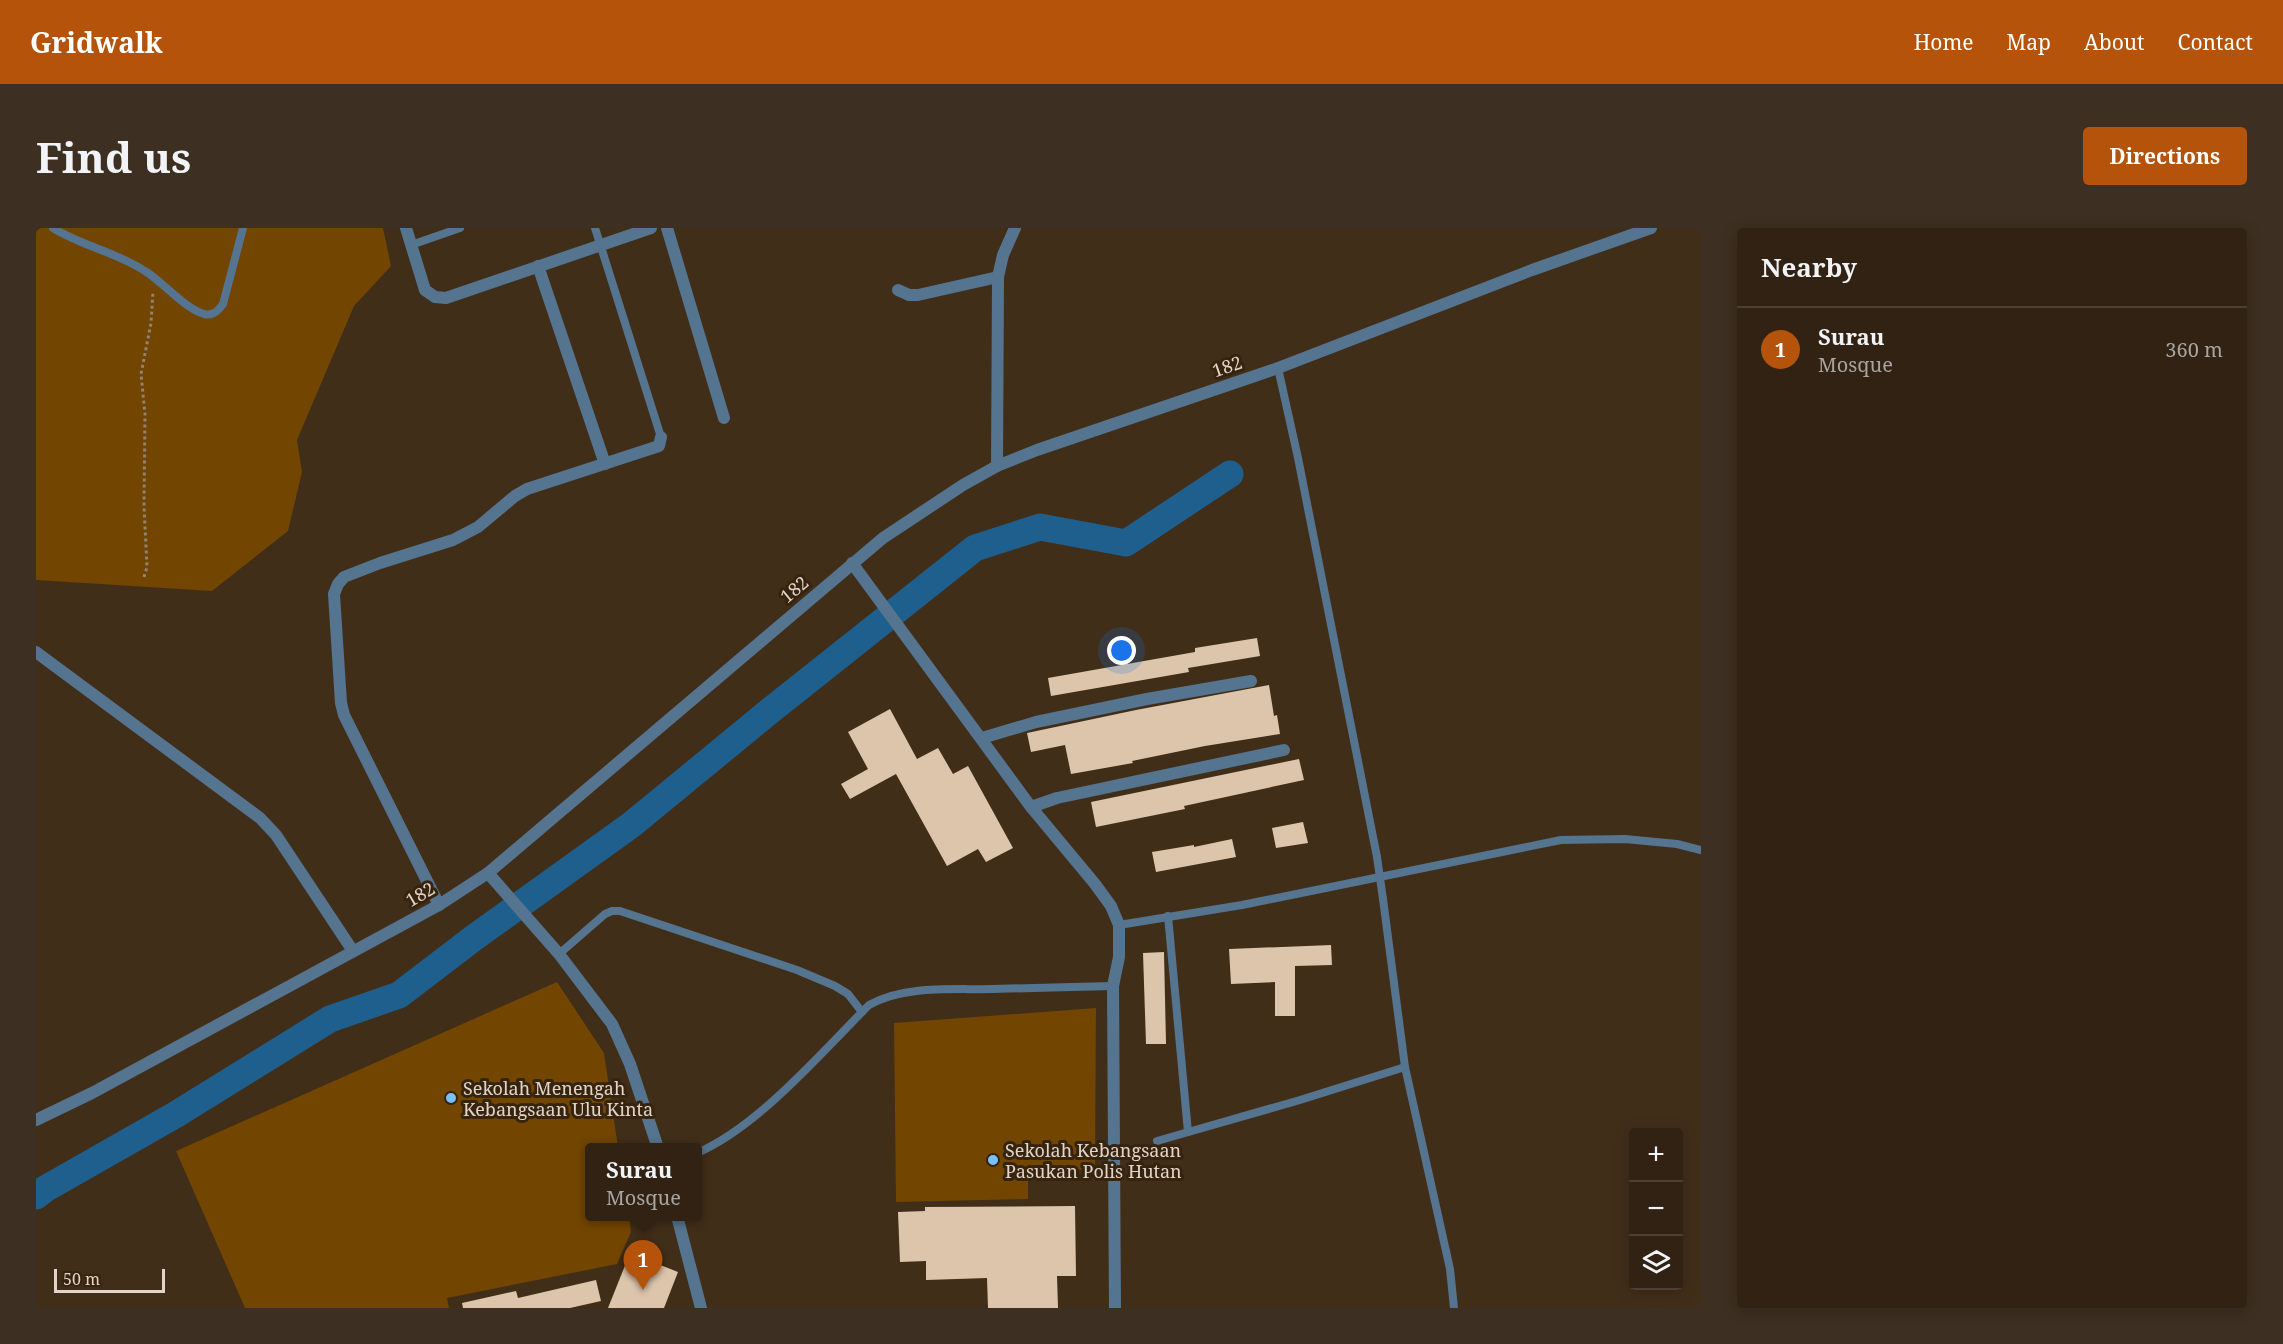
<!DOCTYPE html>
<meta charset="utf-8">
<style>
body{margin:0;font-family:"Noto Serif",serif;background:#3d2f21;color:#f1f3f6}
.controls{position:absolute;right:18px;bottom:18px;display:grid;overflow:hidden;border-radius:6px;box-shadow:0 3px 15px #0003}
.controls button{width:54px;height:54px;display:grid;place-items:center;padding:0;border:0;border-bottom:2px solid #4c3f33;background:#312213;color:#f1f3f6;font:30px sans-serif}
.scale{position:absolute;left:18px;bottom:15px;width:111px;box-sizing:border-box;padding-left:6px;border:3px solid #e1d4c8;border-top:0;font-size:16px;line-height:21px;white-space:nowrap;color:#e1d4c8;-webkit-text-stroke:4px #37240f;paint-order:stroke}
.you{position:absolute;left:1086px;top:423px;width:21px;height:21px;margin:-15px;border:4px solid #fff;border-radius:50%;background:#1a73e8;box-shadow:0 0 0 9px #1a73e833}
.badge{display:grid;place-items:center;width:39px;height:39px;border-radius:50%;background:#b45309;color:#fff;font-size:20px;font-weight:700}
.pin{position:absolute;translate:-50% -50px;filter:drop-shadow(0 2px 3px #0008)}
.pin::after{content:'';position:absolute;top:32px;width:21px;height:18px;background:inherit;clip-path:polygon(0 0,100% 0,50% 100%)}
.popup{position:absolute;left:549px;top:915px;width:117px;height:78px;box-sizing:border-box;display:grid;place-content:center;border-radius:6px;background:#312213;filter:drop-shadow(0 2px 4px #0005);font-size:20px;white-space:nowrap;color:#a8a4a0}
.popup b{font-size:22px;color:#f1f3f6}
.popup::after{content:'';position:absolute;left:50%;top:100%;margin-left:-12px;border:12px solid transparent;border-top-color:#312213}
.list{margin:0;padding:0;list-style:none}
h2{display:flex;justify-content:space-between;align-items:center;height:78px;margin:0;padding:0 24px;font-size:26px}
h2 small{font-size:20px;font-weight:400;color:#a8a4a0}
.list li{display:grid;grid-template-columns:39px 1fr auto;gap:18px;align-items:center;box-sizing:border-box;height:84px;padding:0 24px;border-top:2px solid #4c3f33}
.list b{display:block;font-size:22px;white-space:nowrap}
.list p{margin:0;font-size:20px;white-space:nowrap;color:#a8a4a0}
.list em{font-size:20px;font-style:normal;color:#a8a4a0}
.icon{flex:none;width:33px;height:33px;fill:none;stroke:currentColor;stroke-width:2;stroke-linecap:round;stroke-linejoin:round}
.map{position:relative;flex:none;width:1665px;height:1080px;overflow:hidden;border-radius:6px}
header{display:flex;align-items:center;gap:36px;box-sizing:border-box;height:84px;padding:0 30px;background:#b45309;color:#fff}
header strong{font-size:28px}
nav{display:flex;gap:33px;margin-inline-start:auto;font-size:21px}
.intro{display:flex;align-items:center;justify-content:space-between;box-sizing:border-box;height:144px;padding:0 36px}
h1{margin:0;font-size:42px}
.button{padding:15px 27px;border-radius:6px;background:#b45309;color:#fff;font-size:21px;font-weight:700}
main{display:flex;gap:36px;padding:0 36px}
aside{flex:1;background:#312213;border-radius:6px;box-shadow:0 3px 15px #0003}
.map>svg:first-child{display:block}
.green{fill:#724500}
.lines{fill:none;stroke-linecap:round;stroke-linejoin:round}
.river{stroke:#1e5f8e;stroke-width:27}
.building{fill:#ddc5ab}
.path{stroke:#928272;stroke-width:3;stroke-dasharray:3 3;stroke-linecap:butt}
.service{stroke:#54748f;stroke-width:8}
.minor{stroke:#54748f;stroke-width:12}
.tertiary{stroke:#54748f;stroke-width:12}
.service-bridge{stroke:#54748f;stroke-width:8}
.poi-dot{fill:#79bff8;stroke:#37240f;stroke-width:2}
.labels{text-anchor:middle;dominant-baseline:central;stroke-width:6;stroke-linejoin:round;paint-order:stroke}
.street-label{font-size:18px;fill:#e1d4c8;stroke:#37240f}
.poi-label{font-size:18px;fill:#e1d4c8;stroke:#37240f;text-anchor:start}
</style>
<header>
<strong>Gridwalk</strong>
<nav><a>Home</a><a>Map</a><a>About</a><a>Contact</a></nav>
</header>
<div class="intro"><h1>Find us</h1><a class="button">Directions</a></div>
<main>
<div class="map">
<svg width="1665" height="1080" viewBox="0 0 1665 1080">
<rect width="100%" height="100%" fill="#412e19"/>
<g class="green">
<polygon points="0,0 347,0 355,38 318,78 261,212 266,244 252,303 176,363 0,352"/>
<polygon points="521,754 568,825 582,919 553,920 553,988 593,989 595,1004 581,1036 411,1070 413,1080 209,1080 140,923"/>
<polygon points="1060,780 1059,942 992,940 992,971 860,974 858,795"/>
</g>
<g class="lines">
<polyline class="river" points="0,968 9,961 139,887 294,791 363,767 439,709 595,597 735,482 939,320 1004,299 1090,315 1194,246"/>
</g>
<g class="building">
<polygon points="1221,410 1224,428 1152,440 1153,444 1015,468 1012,450 1159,424 1159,420"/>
<polygon points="1233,457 1238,488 1241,487 1244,506 1169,518 1096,533 1097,535 1035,546 1029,517 995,524 991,505 1100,482"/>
<polygon points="854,481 881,531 902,520 917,546 932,538 977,620 950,634 942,621 911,638 860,546 814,571 805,556 832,541 812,504"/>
<polygon points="1263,531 1268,552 1148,578 1149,581 1060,599 1055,574"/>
<polygon points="1267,594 1272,615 1240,620 1236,600"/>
<polygon points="1196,611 1200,629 1120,644 1116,624 1158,617 1158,619"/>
<polygon points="1295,717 1296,737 1259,738 1259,788 1239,788 1239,754 1195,756 1193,721"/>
<polygon points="1128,724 1130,816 1110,816 1107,725"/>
<polygon points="1039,978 1040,1048 1021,1048 1022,1080 952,1080 951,1050 890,1052 890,1033 864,1034 862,984 889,983 889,979"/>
<polygon points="594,1025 642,1044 628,1080 572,1080"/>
<polygon points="560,1052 565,1073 534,1080 427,1080 426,1075 480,1063 482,1070"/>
</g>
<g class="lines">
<polyline class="path" points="108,349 111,339 108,278 109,186 105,146 115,95 117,63"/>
<g class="service">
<path d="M17,0C46,18 80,24 109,43C127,54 148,80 168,86C177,88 182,83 187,76L207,0"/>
<polyline points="559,0 625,209"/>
<polyline points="375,17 424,0"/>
<polyline points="1242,140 1262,230 1341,629"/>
<polyline points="1347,671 1369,839 1414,1041 1418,1080"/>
<polyline points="1132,688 1152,904"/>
<polyline points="1083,697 1206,677 1525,612 1589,611 1641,616 1665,622"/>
<polyline points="523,726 569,686 576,683 584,683 761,742 799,758 812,766 826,784"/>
<polyline points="1121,913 1264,872 1369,839"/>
<path d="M661,925C723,898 784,826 833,777C868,757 917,762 956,761C996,760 1037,759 1077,758"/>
</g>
<g class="minor">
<polyline points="370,0 389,62 399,69 410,70 615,0"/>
<polyline points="631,0 688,190"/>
<polyline points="502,38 569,236"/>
<polyline points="862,62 873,67 882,67 962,49"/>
<polyline points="961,238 962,49 967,27 979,0"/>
<polyline points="816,335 995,579 1059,656 1075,678 1083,697 1083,729 1077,758 1079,1080"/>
<polyline points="0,424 224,590 240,607 317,723"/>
<polyline points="946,510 1000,494 1111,471 1215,453"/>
<polyline points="995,579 1021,570 1248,522"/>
<polyline points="452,645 523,726 576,796 594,836 622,920"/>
<polyline points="403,677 308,487 305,475 298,366 302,356 308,349 344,335 417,312 442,299 479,268 491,261 623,218 625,209"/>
<polyline points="641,988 665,1080"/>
</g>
<polyline class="tertiary" points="0,892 56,865 403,677 452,645 847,310 927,257 961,238 1001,222 1242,140 1496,42 1615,0"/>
<polyline class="service-bridge" points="1341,629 1347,671"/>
</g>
<g class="poi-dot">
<circle cx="415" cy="870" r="6"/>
<circle cx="957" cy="932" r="6"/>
</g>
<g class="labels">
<g class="street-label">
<text transform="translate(1191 138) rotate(-19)">182</text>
<text transform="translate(758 361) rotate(-40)">182</text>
<text transform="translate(384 666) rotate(-30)">182</text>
</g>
<g class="poi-label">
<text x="427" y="860">Sekolah Menengah<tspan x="427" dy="21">Kebangsaan Ulu Kinta</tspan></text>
<text x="969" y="922">Sekolah Kebangsaan<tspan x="969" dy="21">Pasukan Polis Hutan</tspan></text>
</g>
</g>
</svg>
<div class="controls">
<button>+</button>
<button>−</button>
<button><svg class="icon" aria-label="layers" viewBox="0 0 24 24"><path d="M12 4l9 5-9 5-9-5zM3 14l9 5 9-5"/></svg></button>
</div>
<div class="scale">50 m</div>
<div class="you"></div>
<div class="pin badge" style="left:607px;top:1062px">1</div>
<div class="popup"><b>Surau</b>Mosque</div>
</div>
<aside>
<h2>Nearby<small></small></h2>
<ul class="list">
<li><span class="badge">1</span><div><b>Surau</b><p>Mosque</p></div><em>360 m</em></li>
</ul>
</aside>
</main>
